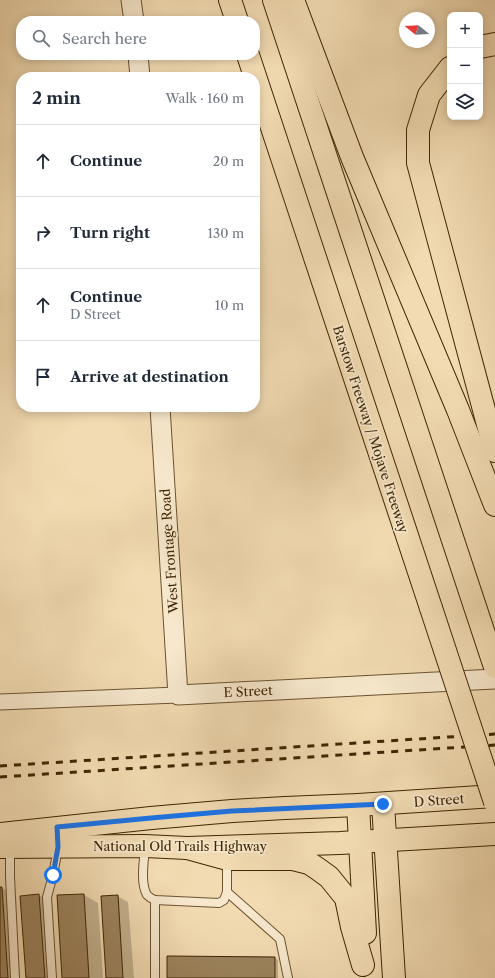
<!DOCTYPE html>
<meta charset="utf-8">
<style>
body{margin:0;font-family:"Libre Caslon Text",serif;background:#f6f6f7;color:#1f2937}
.controls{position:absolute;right:12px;top:12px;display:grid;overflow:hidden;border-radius:8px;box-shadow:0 2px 10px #0003}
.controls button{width:36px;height:36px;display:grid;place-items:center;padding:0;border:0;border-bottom:1px solid #e0e1e3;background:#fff;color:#1f2937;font:20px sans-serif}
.compass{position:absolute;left:399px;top:12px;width:36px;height:36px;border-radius:50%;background:#fff;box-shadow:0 2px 10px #0003;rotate:288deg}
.stop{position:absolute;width:12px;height:12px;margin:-9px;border:3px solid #1a73e8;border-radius:50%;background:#fff}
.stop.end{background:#1a73e8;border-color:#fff;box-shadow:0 1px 4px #0008}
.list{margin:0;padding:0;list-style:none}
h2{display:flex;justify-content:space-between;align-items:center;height:52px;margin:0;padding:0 16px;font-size:17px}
h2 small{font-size:13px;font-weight:400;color:#747a83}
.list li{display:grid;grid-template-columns:26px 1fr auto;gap:12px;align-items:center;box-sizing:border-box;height:72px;padding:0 16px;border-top:1px solid #e0e1e3}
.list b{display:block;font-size:15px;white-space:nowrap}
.list p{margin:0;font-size:13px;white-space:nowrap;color:#747a83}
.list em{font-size:13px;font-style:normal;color:#747a83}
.icon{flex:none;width:22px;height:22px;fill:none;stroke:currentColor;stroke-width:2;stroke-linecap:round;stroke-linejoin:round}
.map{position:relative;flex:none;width:495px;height:978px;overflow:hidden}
.search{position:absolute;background:#fff;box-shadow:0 2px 10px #0003;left:16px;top:16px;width:244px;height:44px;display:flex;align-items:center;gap:10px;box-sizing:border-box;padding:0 14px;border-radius:16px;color:#747a83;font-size:15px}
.panel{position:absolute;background:#fff;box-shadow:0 2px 10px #0003;left:16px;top:72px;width:244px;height:340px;border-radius:16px}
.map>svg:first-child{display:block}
.shadow{fill:#0003}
.building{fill:#9c845e;stroke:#3f2604}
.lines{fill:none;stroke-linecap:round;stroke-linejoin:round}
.service-casing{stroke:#6c5330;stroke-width:10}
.minor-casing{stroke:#6c5330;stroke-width:17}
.tertiary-casing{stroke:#6c5330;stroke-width:21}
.primary-casing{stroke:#3f2604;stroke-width:24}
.motorway-casing{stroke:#3f2604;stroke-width:24}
.service{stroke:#f7e8cd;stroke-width:8}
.minor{stroke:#f7e8cd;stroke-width:15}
.tertiary{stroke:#f7e8cd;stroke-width:19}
.primary{stroke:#f2dbb2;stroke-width:22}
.motorway{stroke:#f2dbb2;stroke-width:22}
.rail{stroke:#3f2604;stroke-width:3;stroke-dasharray:7 7;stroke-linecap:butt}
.motorway-bridge-casing{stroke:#3f2604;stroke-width:24;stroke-linecap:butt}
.motorway-bridge{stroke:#f2dbb2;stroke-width:22}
.route{stroke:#1a73e8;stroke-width:5}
.labels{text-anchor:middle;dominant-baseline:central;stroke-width:3.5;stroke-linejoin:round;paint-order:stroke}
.street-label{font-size:13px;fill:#3f2604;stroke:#f7e8cd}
</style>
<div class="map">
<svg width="495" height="978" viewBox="0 0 495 978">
<rect width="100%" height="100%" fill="#f2dbb2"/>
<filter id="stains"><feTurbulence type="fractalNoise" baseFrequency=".005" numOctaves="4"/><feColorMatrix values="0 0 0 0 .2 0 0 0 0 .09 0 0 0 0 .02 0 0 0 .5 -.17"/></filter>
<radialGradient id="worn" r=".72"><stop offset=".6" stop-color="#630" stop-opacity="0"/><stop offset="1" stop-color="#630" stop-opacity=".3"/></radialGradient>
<g class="shadow">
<polygon points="0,888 2,888 13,894 18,978 0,978"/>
<polygon points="39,895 50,902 55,978 27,978"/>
<polygon points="84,895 98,903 103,978 63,978"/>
<polygon points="117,896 128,902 134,978 107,978"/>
<polygon points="274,958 278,960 278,978 168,978"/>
</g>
<g class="building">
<polygon points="0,887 2,887 8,978 0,978"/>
<polygon points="39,894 45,978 26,978 20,896"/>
<polygon points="84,894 89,978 62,978 57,895"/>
<polygon points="118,895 123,978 106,978 101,896"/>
<polygon points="167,956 275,957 275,978 167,978"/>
</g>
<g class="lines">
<g class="service-casing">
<g id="service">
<polyline points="10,847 10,877 15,978"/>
<path d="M145,847C144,861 140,883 147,895C149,897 152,899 155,900L219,903L224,900L227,892V860"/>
<polyline points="227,892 280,939 288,978"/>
<polyline points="155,900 155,978"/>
<polyline points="52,978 47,897 53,875 58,848"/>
</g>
</g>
<g class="minor-casing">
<polyline id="minor" points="0,702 178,695"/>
</g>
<g class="tertiary-casing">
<g id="tertiary">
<polyline points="131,0 134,21"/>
<polyline points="138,55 140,77"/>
<polyline points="160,407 178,695 495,679"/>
</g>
</g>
<g class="primary-casing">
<g id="primary">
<polyline points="480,47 495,44"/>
<polyline points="450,68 429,95 418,130 418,163 495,451"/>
<polyline points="0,834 151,818 232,811 285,808 358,805 495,796"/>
<polyline points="0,847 145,846 187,848 340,843 495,834"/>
</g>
</g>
<g class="motorway-casing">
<g id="motorway">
<polyline points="230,0 237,21"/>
<polyline points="274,0 495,667"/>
<polyline points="293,0 352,157 458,410 495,505"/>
<polyline points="248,55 431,608"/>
<polyline points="383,804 394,978"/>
<polyline points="358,805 365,933"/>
<polyline points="187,848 227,859 293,859 309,863 318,869 329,877 346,898 352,927 363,965"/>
</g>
</g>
<use href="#service" class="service"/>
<use href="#minor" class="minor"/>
<use href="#tertiary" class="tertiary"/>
<use href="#primary" class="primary"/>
<use href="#motorway" class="motorway"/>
<g class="rail">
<polyline points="0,766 495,734"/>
<polyline points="0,777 495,745"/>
</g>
<g class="motorway-bridge-casing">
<polyline id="motorway-bridge" points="431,608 495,802"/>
</g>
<use href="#motorway-bridge" class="motorway-bridge"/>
</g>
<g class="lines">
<polyline class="route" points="53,875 58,847 57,827 151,818 232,811 383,804"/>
</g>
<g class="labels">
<g class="street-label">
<text transform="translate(371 429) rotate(72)">Barstow Freeway / Mojave Freeway</text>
<text transform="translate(169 551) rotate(-94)">West Frontage Road</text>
<text transform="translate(248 691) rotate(-3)">E Street</text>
<text transform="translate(439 800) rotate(-4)">D Street</text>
<text x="180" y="846">National Old Trails Highway</text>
</g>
</g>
<rect width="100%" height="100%" filter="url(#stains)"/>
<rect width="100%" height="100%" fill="url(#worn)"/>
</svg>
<div class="controls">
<button>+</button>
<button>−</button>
<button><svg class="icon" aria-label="layers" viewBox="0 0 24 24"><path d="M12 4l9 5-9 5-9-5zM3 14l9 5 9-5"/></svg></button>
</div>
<svg class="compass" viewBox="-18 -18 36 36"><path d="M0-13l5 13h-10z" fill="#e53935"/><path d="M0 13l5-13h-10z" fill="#747a83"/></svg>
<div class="stop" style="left:53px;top:875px"></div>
<div class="stop end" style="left:383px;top:804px"></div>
<div class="search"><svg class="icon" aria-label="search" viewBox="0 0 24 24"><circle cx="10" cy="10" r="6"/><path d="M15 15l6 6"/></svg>Search here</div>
<section class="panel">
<h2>2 min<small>Walk · 160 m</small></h2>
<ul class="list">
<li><svg class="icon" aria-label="ahead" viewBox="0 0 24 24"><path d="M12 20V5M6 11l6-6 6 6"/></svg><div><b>Continue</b></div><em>20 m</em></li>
<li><svg class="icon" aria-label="right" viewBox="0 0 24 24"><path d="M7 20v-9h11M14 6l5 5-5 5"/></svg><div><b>Turn right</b></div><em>130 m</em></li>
<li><svg class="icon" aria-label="ahead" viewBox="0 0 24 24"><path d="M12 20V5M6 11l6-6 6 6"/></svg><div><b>Continue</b><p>D Street</p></div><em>10 m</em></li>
<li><svg class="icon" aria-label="arrive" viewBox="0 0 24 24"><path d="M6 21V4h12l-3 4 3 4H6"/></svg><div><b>Arrive at destination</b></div></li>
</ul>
</section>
</div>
